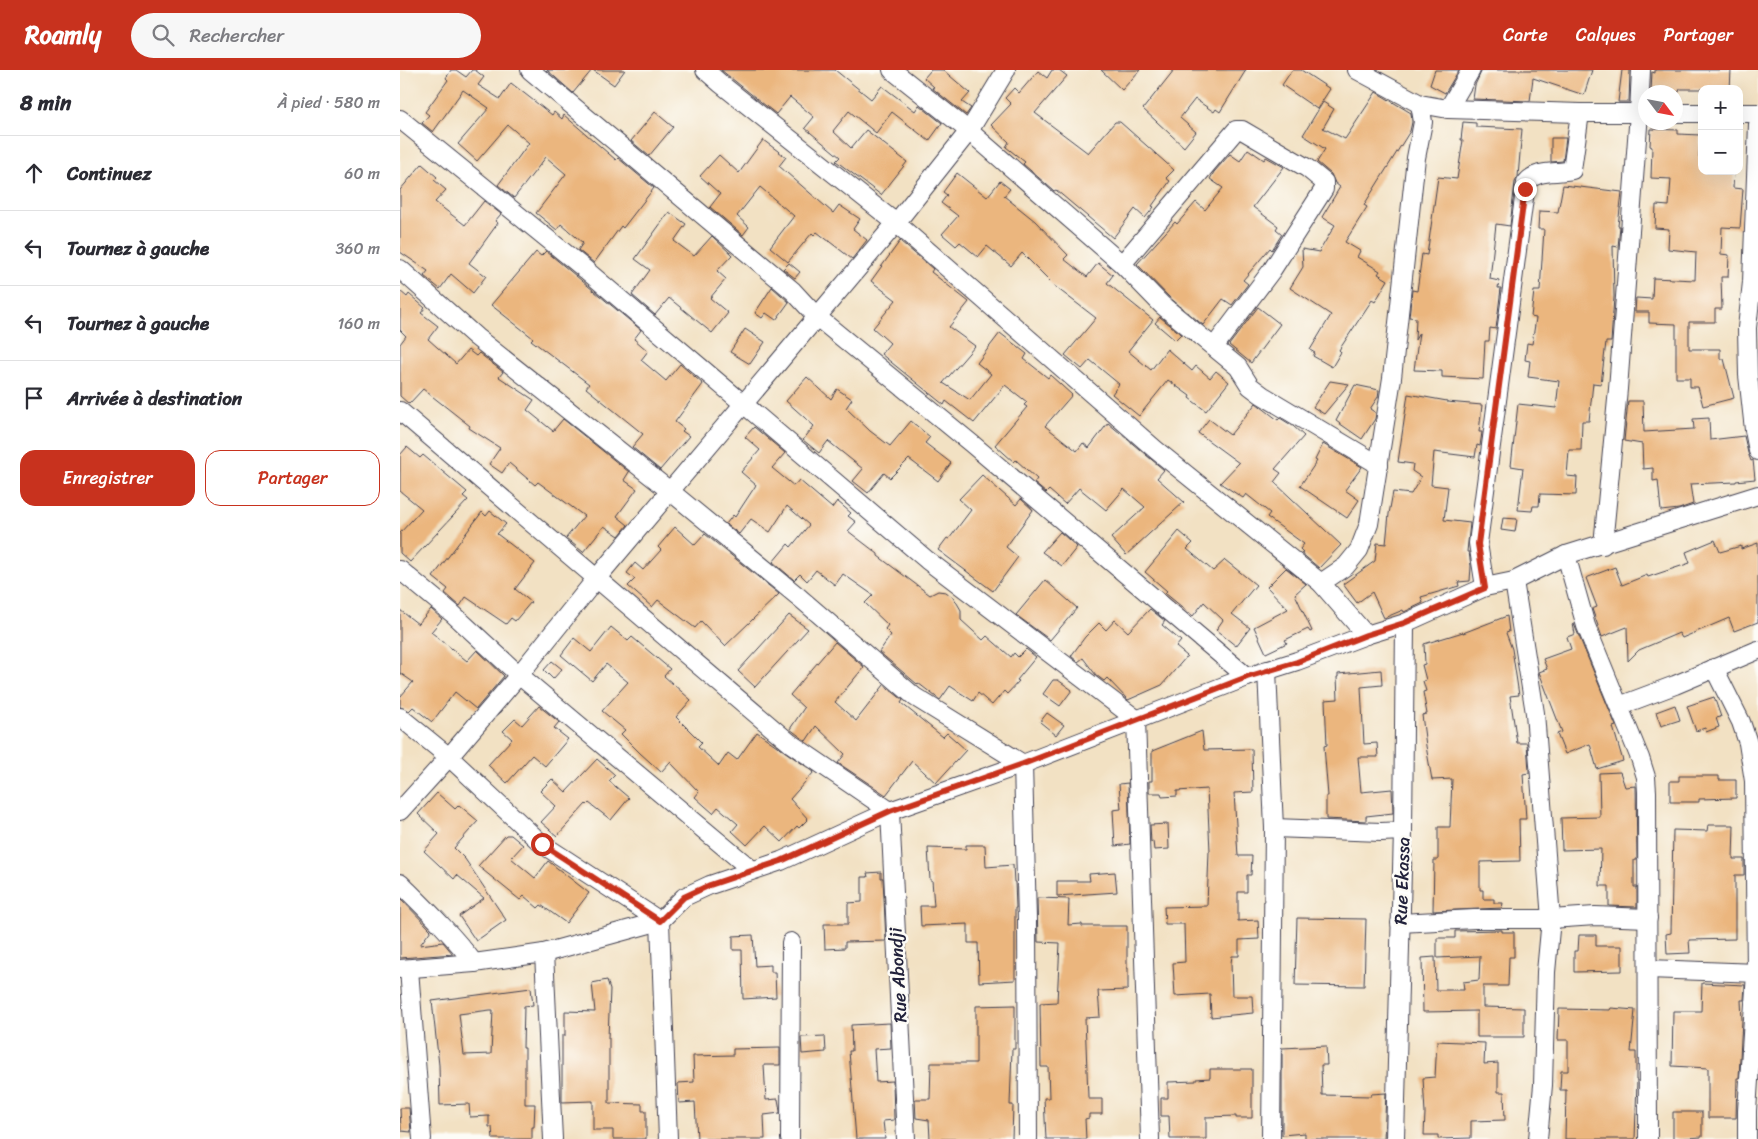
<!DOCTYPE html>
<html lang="fr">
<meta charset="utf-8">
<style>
body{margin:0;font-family:Sriracha,sans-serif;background:#f7f7f7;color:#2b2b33}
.controls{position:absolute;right:15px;top:15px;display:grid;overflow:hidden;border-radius:10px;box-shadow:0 5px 20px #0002}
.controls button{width:45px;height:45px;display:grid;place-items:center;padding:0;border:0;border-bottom:1px solid #e1e1e2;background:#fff;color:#2b2b33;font:25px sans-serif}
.compass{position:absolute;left:1238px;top:15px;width:45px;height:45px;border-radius:50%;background:#fff;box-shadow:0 5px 20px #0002;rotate:122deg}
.stop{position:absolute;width:15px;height:15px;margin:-11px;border:4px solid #c8321e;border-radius:50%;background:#fff}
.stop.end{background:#c8321e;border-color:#fff;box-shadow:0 1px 5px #0008}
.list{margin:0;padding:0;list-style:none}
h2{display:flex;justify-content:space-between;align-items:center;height:65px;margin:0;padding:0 20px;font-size:21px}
h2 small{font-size:16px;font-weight:400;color:#7c7c81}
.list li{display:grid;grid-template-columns:32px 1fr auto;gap:15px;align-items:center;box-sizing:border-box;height:75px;padding:0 20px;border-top:1px solid #e1e1e2}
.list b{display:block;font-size:19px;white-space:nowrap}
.list em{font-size:16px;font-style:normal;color:#7c7c81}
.actions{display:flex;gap:10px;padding:15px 20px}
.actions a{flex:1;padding:11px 0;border:1px solid #c8321e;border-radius:15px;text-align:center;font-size:18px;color:#c8321e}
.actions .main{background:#c8321e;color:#fff}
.icon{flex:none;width:28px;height:28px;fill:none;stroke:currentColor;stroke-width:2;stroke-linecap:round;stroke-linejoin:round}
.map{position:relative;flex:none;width:1358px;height:1069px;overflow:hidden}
header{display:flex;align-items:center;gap:30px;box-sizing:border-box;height:70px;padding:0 25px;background:#c8321e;color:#fff}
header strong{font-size:24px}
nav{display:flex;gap:28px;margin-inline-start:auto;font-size:18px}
.search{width:350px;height:45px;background:#f7f7f7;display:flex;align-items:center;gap:12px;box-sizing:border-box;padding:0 18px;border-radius:28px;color:#7c7c81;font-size:19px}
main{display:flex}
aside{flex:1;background:#fff}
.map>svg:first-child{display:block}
.building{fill:#ebb67e;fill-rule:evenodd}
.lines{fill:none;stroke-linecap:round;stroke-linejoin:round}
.street-casing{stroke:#413f4f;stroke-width:20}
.street{stroke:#fff;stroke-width:18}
.route{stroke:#c8321e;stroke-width:6}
.labels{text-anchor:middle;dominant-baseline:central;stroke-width:5;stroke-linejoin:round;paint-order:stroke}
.street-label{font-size:18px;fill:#22223b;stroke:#fdfcf7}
</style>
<header>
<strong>Roamly</strong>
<div class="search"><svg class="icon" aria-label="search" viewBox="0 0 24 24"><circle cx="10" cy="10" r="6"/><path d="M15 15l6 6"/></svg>Rechercher</div>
<nav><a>Carte</a><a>Calques</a><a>Partager</a></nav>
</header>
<main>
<aside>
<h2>8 min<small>À pied · 580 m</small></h2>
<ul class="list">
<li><svg class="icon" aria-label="ahead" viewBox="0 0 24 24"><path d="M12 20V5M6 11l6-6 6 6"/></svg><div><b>Continuez</b></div><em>60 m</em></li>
<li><svg class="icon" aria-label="left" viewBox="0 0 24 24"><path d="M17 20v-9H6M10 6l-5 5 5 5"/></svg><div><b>Tournez à gauche</b></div><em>360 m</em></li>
<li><svg class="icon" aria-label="left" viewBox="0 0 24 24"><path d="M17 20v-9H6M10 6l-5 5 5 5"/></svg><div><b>Tournez à gauche</b></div><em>160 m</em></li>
<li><svg class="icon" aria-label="arrive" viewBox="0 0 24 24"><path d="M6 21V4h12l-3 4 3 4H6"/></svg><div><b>Arrivée à destination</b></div></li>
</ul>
<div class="actions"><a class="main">Enregistrer</a><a>Partager</a></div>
</aside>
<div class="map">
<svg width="1358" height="1069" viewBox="0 0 1358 1069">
<rect width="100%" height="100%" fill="#fdfcf7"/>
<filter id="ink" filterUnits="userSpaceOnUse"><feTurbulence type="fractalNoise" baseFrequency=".02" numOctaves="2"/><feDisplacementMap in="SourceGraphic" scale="10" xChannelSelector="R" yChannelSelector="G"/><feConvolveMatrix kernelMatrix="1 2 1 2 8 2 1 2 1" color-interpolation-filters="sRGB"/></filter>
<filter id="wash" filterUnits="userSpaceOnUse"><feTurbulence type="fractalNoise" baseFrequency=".0096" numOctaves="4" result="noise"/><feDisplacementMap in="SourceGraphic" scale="20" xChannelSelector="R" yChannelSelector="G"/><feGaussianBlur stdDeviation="1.12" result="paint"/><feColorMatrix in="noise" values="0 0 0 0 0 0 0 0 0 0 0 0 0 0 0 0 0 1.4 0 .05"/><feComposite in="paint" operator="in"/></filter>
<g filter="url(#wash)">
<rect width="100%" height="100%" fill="#f2e1c3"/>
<g id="blocks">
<g class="building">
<polygon points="51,0 56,0 66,7 72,0 75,0 84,7 78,15 100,29 111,13 152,45 154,42 162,49 164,45 216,90 218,88 254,118 223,158 221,156 194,193 178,180 183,173 161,154 157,160 136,143 166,104 146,87 114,128 98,115 129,73 108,55 77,91 58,74 89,38 63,20 33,62 22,53 29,45 25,42 48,10 46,8"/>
<polygon points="147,0 192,0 173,23"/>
<polygon points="193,0 225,0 214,15"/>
<polygon points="321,0 435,0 471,29 482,16 515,41 519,35 542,53 529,71 492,42 476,63 449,41 433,61 451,78 466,60 507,92 481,125 436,91 440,87 405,58 414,47 390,27 376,44"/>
<polygon points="531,0 543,0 570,23 562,32 571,38 566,45 532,18 534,17 524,8"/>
<polygon points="652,0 659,0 667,6 635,43 688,83 715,52 720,52 774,100 766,108 770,111 752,136 754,137 745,148 735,139 713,168 656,120 654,121 623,94 625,92 606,77 609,72 591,55 611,34 605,28 614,18 619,23 638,1 647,8"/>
<polygon points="701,0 740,0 722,20"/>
<polygon points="774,0 846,0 820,42 816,39 814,42 795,29 780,48 796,62 784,77 743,39"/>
<polygon points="892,0 901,0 930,19 917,39 882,15"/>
<polygon points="1035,0 1059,0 1045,23 1030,15"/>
<polygon points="1082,0 1192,0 1184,25 1133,8 1130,31 1073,29 1075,15"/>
<polygon points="1222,0 1230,0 1229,32 1218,32"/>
<polygon points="1255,0 1331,0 1330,19 1280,19 1279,22 1251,22 1252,2 1255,3"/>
<polygon points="976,22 1011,43 1012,52 1010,61 964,135 967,137 945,172 960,181 957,187 980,201 978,204 988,210 975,232 972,230 939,280 941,282 932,297 913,286 915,283 910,280 931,245 890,218 903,197 902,179 919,182 935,155 922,147 940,117 935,113 931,104 917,92 925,79 903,65 923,32 934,39 923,58 945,69"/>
<polygon points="255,42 273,57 249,86 231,71"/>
<polygon points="1063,52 1076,53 1076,57 1122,59 1118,107 1115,112 1110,156 1096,154 1090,209 1099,211 1098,218 1101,218 1096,259 1090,258 1089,271 1085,271 1083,309 1042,307 1042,301 1014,300 1019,263 1015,270 1016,248 1009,247 1012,220 1017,221 1022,184 1027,185 1038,107 1057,109 1063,70 1061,70"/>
<polygon points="1251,59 1278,60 1278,64 1300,65 1299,87 1302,88 1302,101 1334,101 1333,118 1343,119 1340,158 1322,157 1321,184 1329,185 1328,207 1321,207 1322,239 1315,239 1315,252 1289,252 1289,279 1320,279 1320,289 1324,289 1334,328 1303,336 1298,317 1290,317 1290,308 1276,308 1276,254 1249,253 1249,242 1235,242 1236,228 1252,229 1253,208 1295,210 1296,182 1268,179 1269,159 1255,158 1256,135 1269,136 1271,109 1251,108 1252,77 1250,76"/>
<polygon points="1151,68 1166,68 1163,91 1151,92"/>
<polygon points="363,70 386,87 379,96 433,143 439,135 460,149 453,159 467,170 452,189 417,162 414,165 412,163 388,192 370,177 394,146 360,117 337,146 349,157 343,165 310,137 320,124 300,106 319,85 339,103"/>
<polygon points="848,79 864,90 866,87 884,97 853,137 878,156 876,159 882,164 872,180 870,178 843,210 848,214 832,235 823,229 803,255 769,227 737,194 775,152 777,154 796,132 805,140 823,118 810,109 814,102 830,84 840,91"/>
<polygon points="22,94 37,107 34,110 46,120 35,132 65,155 84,131 101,144 95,151 98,153 69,193 86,206 73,223 51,204 40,219 24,206 28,201 0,182 0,120"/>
<polygon points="557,103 587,127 600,111 610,119 604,126 635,151 668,185 664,189 687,207 698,193 713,205 707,213 753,250 728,281 751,300 767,279 792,301 796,296 810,308 816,301 829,312 806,341 789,328 790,326 768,310 739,346 712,324 719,314 690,290 682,299 665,285 696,248 649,212 650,211 622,183 611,196 587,176 578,187 560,172 556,176 542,164 558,146 541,133 547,125 543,122"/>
<polygon points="1163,115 1222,122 1218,156 1220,156 1218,177 1213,176 1214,227 1211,272 1206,272 1201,314 1193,313 1189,351 1182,351 1181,380 1169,380 1167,406 1177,407 1176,425 1140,424 1139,436 1133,436 1132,441 1118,440 1123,398 1111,396 1118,334 1156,338 1159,311 1128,307 1130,291 1125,290 1127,273 1132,274 1136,248 1131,247 1134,221 1140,221 1144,159 1138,159 1139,141 1158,142"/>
<polygon points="269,142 286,154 274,171 294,186 312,166 332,185 317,201 326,209 310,228 328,243 312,263 269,228 255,245 232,225 250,200 235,189"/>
<polygon points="500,171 533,199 531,202 569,232 549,257 575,276 543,313 570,330 591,304 577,293 600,263 627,284 624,289 648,308 650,305 672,325 645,356 677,381 683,373 689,378 708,353 764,400 757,408 784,432 726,485 711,468 745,437 724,419 706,440 679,418 665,434 649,420 646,423 634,413 637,409 616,390 614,392 595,375 627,337 624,335 627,332 605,315 574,353 546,331 544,335 481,284 490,273 473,258 496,230 471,211"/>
<polygon points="146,181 241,260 234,269 248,281 241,290 266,311 280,294 303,314 275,352 284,359 282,361 289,366 260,400 232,377 243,364 186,318 189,314 131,270 133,268 91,235 136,182 141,186"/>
<polygon points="389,193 400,202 395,208 383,199"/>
<polygon points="372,217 389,232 376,250 366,243 362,248 355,243"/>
<polygon points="0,221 7,227 9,224 25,238 21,243 38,256 28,269 56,294 68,280 76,286 79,283 103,302 99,307 134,330 127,340 153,361 163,349 229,402 224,410 237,419 217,446 228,455 219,466 204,456 183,482 166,468 184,446 138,412 135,415 109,393 102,403 89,394 100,378 69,358 70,356 23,319 9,334 0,326 0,274 6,266 0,260"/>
<polygon points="858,237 880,254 851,293 829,275"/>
<polygon points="760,247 781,264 775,270 755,253"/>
<polygon points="345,259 365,272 350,294 330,282"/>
<polygon points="407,307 431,329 437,319 452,329 446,338 470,361 490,376 511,351 530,367 525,373 551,393 538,411 509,389 490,408 484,403 468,423 453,411 463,399 428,371 419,383 403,370 414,356 386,331"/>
<polygon points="930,311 949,314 924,344 913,337"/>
<polygon points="955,315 979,320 978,327 970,339 976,343 975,349 962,369 936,351"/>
<polygon points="1008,324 1047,331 1047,332 1082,335 1079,362 1082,362 1080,376 1077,375 1075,387 1034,382 1031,415 1048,417 1044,450 1070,453 1067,482 1069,482 1071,496 1070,511 1058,512 1059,516 1021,527 1023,533 1004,542 1003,540 984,548 972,522 957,533 943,514 975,491 977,473 986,474 989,444 993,422 1011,424 1021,407 1012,401 1013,394 998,392"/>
<polygon points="1228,331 1243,331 1244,362 1294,359 1293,349 1309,348 1310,370 1344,366 1348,383 1351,391 1353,390 1355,409 1336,411 1336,412 1290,414 1293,434 1279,439 1261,441 1258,410 1253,411 1253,398 1243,399 1242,374 1224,371"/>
<polygon points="856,333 878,350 880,348 893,356 904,366 875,399 881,403 874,412 941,475 919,498 901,483 903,482 900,479 904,474 867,447 870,443 846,424 843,428 820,413 839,393 798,363 809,349 830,365"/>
<polygon points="354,357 385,383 372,398 394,416 399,410 432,438 437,431 451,443 448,446 456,452 448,461 478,484 478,486 530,525 538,521 546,522 554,528 561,540 561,550 583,570 587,566 611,587 614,583 618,587 626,579 636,587 617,610 619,611 607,624 604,621 592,635 578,623 573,631 550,616 540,630 518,613 517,614 479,582 491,565 485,559 488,555 465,533 473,525 443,504 435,515 416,500 407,511 400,504 394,510 373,492 388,474 391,477 409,455 387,436 370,462 351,449 339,464 326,454 333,445 335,447 356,415 341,402 360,380 345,367"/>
<polygon points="923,374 962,397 945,420 959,430 947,448 900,416 917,391 915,390"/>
<polygon points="7,377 20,388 23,385 67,422 63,426 68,430 10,492 0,483 0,463 22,439 0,421 0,385"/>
<polygon points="582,405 616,435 621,429 633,440 606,477 618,487 593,521 538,480 547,468 549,469 571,440 559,429"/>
<polygon points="90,441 106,454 97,464 135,493 115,519 131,532 115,551 111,548 106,554 66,527 60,536 45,523 48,519 33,507 82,442 86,446"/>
<polygon points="1103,448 1117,449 1115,462 1101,460"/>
<polygon points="275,457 295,475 305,464 379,524 325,576 301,551 295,558 258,530 252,537 228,516 235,509 227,503 235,493 243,500 261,480 258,477"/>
<polygon points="779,461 793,473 787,479 813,501 825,490 856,515 832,544 850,558 836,576 816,560 823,550 804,532 793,546 765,523 767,521 745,502"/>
<polygon points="660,462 677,477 662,496 642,482"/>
<polygon points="1315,470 1320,482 1341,476 1341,479 1358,473 1358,552 1334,561 1329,548 1282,568 1279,563 1239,580 1228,591 1227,557 1202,567 1192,539 1197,537 1186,508 1215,497 1222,515 1247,505 1248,507 1290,493 1286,482"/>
<polygon points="886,498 906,514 895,524 912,561 910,562 908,559 885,570 887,573 866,583 854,557 888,539 867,517"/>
<polygon points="645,510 677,538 650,570 616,545"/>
<polygon points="31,539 42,549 31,562 67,591 77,580 104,606 76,639 55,622 32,652 13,637 9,641 0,637 0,627 13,612 0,603 0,540 18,554"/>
<polygon points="750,539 765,551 762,555 781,571 776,577 787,586 762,615 728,630 707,608 704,611 696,605 683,588 678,592 671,586 685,567 699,553 706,560 715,550 728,562"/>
<polygon points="389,545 408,559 355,617 338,601"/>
<polygon points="1107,546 1109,562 1106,563 1112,579 1119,625 1110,626 1117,673 1127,673 1129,701 1129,703 1123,704 1126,749 1119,749 1120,791 1080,792 1080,820 1083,820 1083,829 1094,829 1094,833 1103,833 1102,838 1033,841 1034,790 1038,790 1038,757 1050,757 1052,709 1032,710 1026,676 1022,645 1027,644 1023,622 1026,621 1023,611 1026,610 1022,595 1025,594 1024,574 1063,562 1063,563"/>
<polygon points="1173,554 1174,554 1216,656 1213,657 1223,691 1197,699 1190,674 1165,684 1157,664 1162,662 1139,602 1147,599 1143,589 1171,579 1167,567 1175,564"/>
<polygon points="211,557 228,571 232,567 270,599 264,606 291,630 276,647 302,673 298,677 319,696 328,683 337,690 357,662 414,702 390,729 408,749 399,758 397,756 382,772 365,756 347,775 332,761 338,754 318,737 313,743 305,736 295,727 299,722 270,692 261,702 240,683 221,664 225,660 202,641 228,612 206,594 192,611 161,585 174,568 191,582"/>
<polygon points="435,572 464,597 435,632 456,651 484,615 503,630 501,633 543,667 547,663 566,680 536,713 512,691 486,725 438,693 445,684 416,656 406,671 390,659 404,638 390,625"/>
<polygon points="152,591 162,599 153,609 144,600"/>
<polygon points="981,600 982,615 961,617 964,674 977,673 978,687 958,687 961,722 992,719 993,743 966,746 966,751 926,749 926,726 928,726 924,676 927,675 925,630 938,629 937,607 938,607 938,604"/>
<polygon points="653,610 658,610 672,620 660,636 643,624"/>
<polygon points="1314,627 1321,647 1316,648 1319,657 1306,662 1305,658 1296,661 1287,636"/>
<polygon points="1275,635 1280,650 1261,656 1256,642"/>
<polygon points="139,636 159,652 154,658 168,669 145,696 132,685 107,713 88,695 112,669 103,661 115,649 122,655"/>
<polygon points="647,643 664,655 656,665 640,652"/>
<polygon points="802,661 804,680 852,679 853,722 834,723 838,786 852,786 851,805 847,805 847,822 838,822 838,851 858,850 859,869 839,870 839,886 832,886 831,893 832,926 852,926 853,943 811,947 810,924 775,926 773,893 785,892 784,854 765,854 764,837 807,836 809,781 810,781 807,719 777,721 777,726 762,727 761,723 749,723 749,711 752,711 752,681"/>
<polygon points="197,689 215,705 209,711 229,728 211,750 189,733 187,735 186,734 157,766 141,752 156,736 140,721 152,709 166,722"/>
<polygon points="1220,702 1225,717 1236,716 1237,790 1234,790 1234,817 1237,817 1237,837 1209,836 1209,816 1200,816 1201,779 1162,780 1161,748 1200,747 1199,703"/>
<polygon points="1279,706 1319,706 1319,710 1336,710 1336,728 1299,729 1299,732 1270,732 1270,711 1279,711"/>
<polygon points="728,713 730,774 715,776 713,740 721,739 719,714"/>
<polygon points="37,723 55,739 59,735 78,751 54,778 65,789 106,850 76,871 59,846 84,828 57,805 54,809 24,781 39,764 18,744"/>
<polygon points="768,754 769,779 754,780 753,771 751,772 750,755"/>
<polygon points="1308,755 1334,755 1333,789 1344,789 1344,805 1335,805 1335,869 1289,870 1290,883 1267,884 1266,864 1271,863 1273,760 1307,761"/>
<polygon points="106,765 111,765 123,775 111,788 135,808 148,791 189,823 166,853 141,835 138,838 124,826 120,830 78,796"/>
<polygon points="566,775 585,775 586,797 613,795 614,812 615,812 616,838 615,838 615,910 579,912 578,873 568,873 568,854 521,856 520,836 534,836 532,810 530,810 528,778 566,779"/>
<polygon points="481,802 481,808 483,808 486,871 445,872 445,878 425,879 424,854 448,854 448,833 462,832 462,807 468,807 467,803"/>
<polygon points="715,802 717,822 657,826 657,811 690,811 689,804"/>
<polygon points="0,828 31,860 20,875 43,872 53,884 0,888"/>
<polygon points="637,828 669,829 668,855 682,854 682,856 727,856 727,898 728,898 728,920 698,921 700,947 685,948 688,1027 689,1029 702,1029 702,1044 689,1044 689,1048 685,1049 686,1069 646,1069 644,1028 649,1028 648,997 641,997 640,933 657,932 660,873 638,872"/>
<polygon points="897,848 966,849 964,916 895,915"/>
<polygon points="1102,860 1102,862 1114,862 1114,887 1109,887 1108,916 1083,916 1083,937 1124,938 1124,967 1077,967 1077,941 1023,942 1022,888 1035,887 1036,920 1064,920 1063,912 1079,910 1080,886 1037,888 1037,868 1055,868 1055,861"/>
<polygon points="353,865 355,896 371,895 371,902 375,902 376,927 343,929 342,880 333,880 333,866"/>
<polygon points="1179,865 1196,865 1196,876 1222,876 1222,901 1174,902 1174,881 1178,881"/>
<polygon points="207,910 210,919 208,968 209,968 209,1033 242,1034 242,1041 246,1041 246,1069 213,1069 213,1060 193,1060 193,1031 162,1032 162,966 165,966 165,941 195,942 192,913"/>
<polygon points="1302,913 1345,915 1344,930 1341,930 1342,950 1339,1008 1337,1008 1336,1048 1308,1048 1308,998 1272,996 1273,941 1301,941"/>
<path d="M131,918L133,935L124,936L123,978H125V1034H135L134,1057H132V1069H93L92,1057H89V1046L70,1047L69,1034L40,1035L39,995L32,931ZM90,940H93L91,984L64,985L59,944Z"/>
<polygon points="615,935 615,979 612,979 610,1035 613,1035 612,1069 530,1069 529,1050 516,1048 515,1029 530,1029 531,993 576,993 576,936"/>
<polygon points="1211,938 1235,940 1231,982 1236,982 1236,1010 1237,1010 1235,1069 1165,1069 1166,1020 1160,1020 1161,1001 1168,1001 1168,970 1158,970 1159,939 1210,940"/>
<polygon points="490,953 491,978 474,979 476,1012 493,1011 494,1050 483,1051 485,1069 456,1069 449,981 452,981 451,955"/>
<polygon points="425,966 426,982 402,984 401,967"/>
<polygon points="1037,971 1085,973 1084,994 1098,993 1098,1022 1104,1022 1105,1050 1071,1051 1071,1068 1038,1069 1038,1065 1024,1065 1025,1043 1023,1008 1035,1007"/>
<polygon points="926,976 927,995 921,995 922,1025 971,1026 971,1024 986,1023 984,1069 905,1069 905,1063 882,1065 882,978"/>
<polygon points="380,978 380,995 364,995 366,1030 378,1029 380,1041 380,1043 364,1045 365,1069 297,1069 295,1032 279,1033 278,1013 294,1012 293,986 333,985 333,979"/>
<polygon points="810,999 852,999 852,1048 836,1048 836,1046 806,1047 806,1069 770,1069 769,1046 761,1046 761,1028 768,1028 768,1012 796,1011 796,1009 810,1008"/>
<polygon points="0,1038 9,1038 11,1062 1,1061"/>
<polygon points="1273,1042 1302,1042 1302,1067 1273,1069"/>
</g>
</g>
</g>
<g filter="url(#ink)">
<use href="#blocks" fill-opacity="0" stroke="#413f4f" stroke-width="1"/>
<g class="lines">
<g class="street-casing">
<g id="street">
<polyline points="130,0 393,221 417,247 572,374 847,607"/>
<polyline points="305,0 321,14 496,153 756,380 921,513"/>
<polyline points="492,0 569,61 722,194 762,235 838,297 850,316 862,325 979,395"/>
<polyline points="957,0 1020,34 1048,39 1180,43 1246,43"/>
<polyline points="1048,39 1071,0"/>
<polyline points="1276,43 1302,43"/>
<polyline points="1339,43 1358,43"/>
<polyline points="0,49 186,200 527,490 736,649 750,1069"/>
<polyline points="1358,54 1352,212 1347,258 1348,305 1354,360 1358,381"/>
<polyline points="722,194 836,60 842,60 907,98 924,112 924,119 872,200 814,277"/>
<polyline points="0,199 76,267 270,421 400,528 515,627 623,694 627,850 628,1069"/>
<polyline points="0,341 390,673 490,741 506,1069"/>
<polyline points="1203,475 1218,319 1239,43 1241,0"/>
<polyline points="1166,485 1186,556 1240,688 1246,707 1247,722 1248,1069"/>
<polyline points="0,500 52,543 119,605 352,800"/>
<polyline points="1114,511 1135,643 1151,849 1146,902 1143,1015 1138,1069"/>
<path d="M1085,517L1078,473L1126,113C1137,99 1155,104 1172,100L1180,43"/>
<polyline points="966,565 921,513 946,496 959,480 969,454 992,308 1016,88 1023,52 1020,34"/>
<polyline points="1314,598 1341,652 1348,673 1354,711 1356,903 1347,1041 1347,1069"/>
<polyline points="867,600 874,758 871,1069"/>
<polyline points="1219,636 1275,615 1358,580"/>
<polyline points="0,647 49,687 142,774 260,851 268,1069"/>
<polyline points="0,741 49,687 119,605 196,509 496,153 569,61 606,0"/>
<polyline points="874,758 981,762 1003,761"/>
<path d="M0,813C26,839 52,864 74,893"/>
<polyline points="1000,853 1074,849 1151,849 1195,846 1248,848"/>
<polyline points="144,883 153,1069"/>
<polyline points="0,899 74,893 144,883 260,851 284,827 310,815 381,791 490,741 623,694 847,607 897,591 966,565 1005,553 1085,517 1114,511 1166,485 1358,425"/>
<polyline points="9,899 22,1069"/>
<polyline points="1248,899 1358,903"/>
<polyline points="390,1069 391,872"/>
<polyline points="995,1069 1003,761 1005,553"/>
</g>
</g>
<use href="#street" class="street"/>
</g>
</g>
<g class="lines" filter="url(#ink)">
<polyline class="route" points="142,774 260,851 284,827 310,815 381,791 490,741 623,694 847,607 897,592 966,565 1004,553 1085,518 1078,474 1125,119"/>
</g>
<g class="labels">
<g class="street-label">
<text transform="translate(1002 811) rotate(-88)">Rue Ekassa</text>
<text transform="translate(498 905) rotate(-93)">Rue Abondji</text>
</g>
</g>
</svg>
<div class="controls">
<button>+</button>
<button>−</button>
</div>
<svg class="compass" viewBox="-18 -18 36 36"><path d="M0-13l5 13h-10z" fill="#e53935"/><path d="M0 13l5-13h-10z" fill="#7c7c81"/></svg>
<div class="stop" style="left:142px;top:774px"></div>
<div class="stop end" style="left:1125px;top:119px"></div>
</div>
</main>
